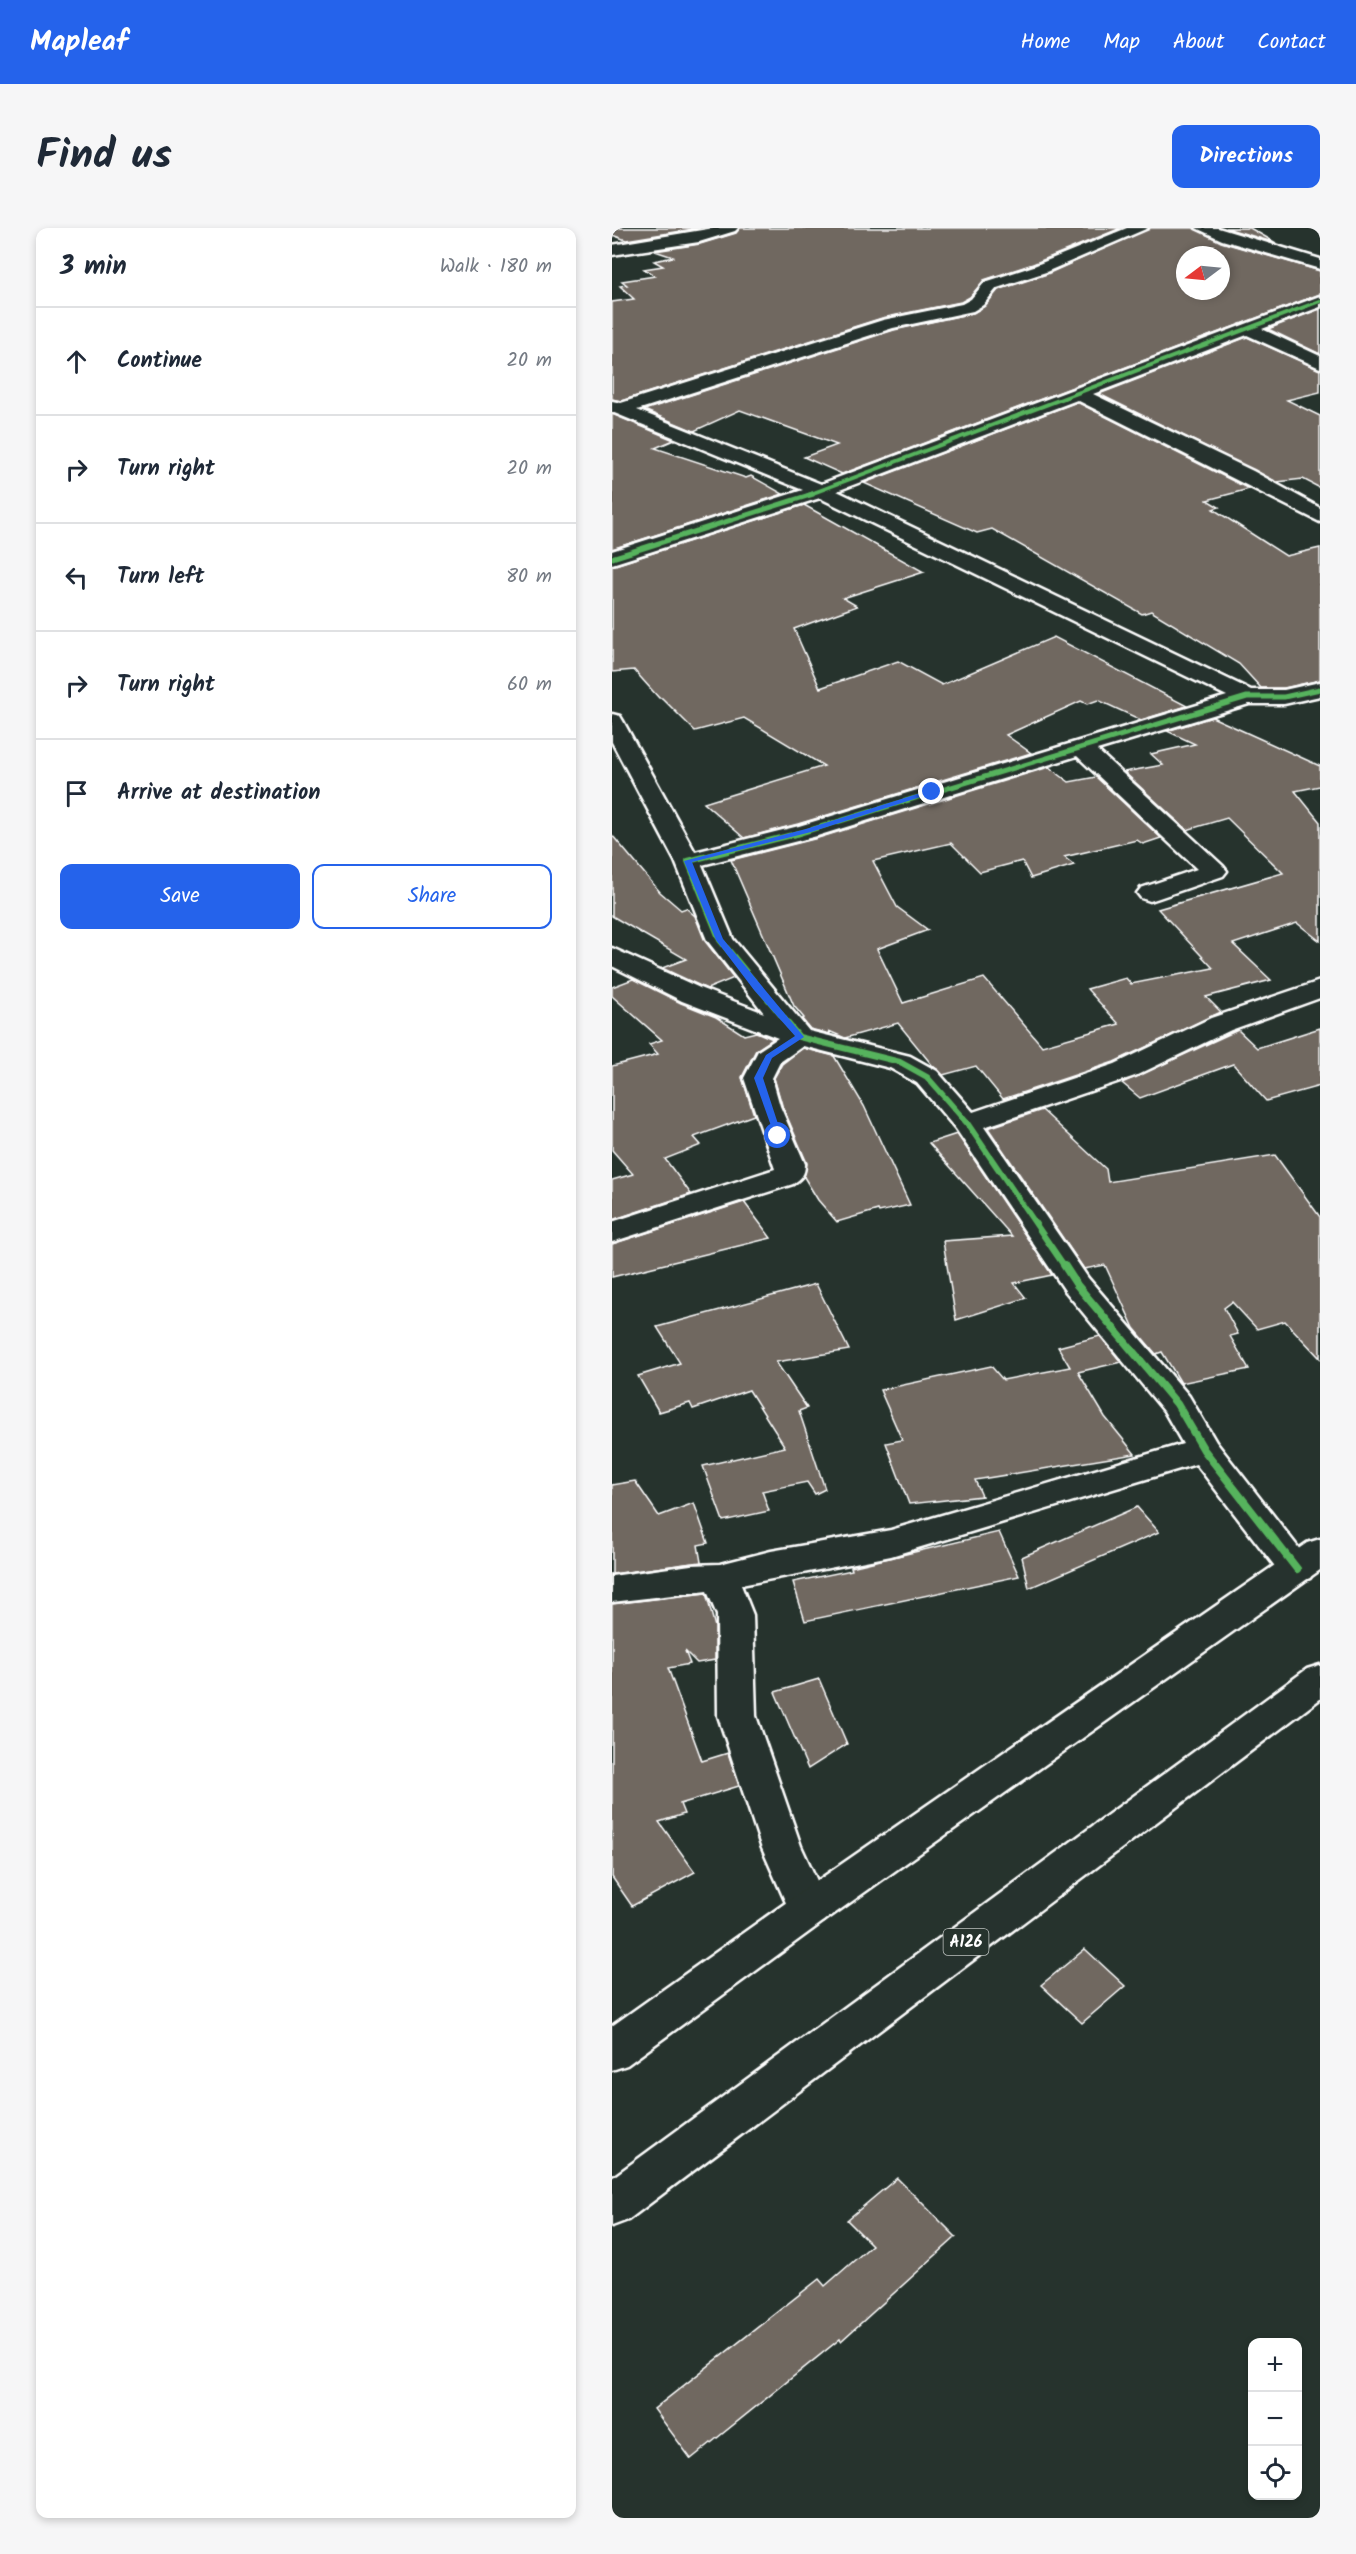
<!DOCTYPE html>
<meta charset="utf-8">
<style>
body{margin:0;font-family:Kalam,sans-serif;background:#f6f6f7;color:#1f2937}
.controls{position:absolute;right:18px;bottom:18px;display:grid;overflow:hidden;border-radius:12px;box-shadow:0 3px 9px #0003}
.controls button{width:54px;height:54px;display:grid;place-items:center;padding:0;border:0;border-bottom:2px solid #e0e1e3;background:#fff;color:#1f2937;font:30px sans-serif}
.compass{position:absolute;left:564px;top:18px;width:54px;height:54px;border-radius:50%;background:#fff;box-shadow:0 3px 9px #0003;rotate:254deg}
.stop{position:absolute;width:18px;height:18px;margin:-14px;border:4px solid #2563eb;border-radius:50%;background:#fff}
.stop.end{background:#2563eb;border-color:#fff;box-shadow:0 2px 6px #0008}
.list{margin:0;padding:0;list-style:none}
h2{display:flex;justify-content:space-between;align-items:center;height:78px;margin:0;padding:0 24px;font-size:26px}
h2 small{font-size:20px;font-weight:400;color:#747a83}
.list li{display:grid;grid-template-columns:39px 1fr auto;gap:18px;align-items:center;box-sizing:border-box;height:108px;padding:0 24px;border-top:2px solid #e0e1e3}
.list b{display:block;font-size:22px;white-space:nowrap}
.list em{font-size:20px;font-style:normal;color:#747a83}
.actions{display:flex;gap:12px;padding:18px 24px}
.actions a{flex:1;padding:14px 0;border:2px solid #2563eb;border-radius:12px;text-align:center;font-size:21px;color:#2563eb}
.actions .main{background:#2563eb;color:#fff}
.icon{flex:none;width:33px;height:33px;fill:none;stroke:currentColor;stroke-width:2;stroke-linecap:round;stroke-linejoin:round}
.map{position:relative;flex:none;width:708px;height:2290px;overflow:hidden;border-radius:12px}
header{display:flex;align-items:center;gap:36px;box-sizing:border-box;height:84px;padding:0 30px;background:#2563eb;color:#fff}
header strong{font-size:28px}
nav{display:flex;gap:33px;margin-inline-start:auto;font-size:21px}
.intro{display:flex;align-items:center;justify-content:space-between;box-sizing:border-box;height:144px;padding:0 36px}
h1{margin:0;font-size:42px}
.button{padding:15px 27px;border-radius:12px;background:#2563eb;color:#fff;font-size:21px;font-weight:700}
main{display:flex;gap:36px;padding:0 36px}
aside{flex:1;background:#fff;border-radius:12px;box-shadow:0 3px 9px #0003}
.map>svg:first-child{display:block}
.building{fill:#6f6761;stroke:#fff;stroke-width:1.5;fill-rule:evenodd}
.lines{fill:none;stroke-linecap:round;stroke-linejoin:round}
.street-casing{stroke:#fff;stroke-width:5}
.highway-casing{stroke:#fff;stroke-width:5}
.street{fill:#26332d;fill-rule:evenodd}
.highway{fill:#26332d;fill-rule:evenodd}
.cycleway-far3-casing{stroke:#26332d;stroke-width:6}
.cycleway-far2-casing{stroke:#26332d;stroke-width:8}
.cycleway-far1-casing{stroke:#26332d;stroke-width:9}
.cycleway-casing{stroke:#26332d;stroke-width:12}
.cycleway-far3{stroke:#56b35d;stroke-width:4}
.cycleway-far2{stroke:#56b35d;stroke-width:5}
.cycleway-far1{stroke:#56b35d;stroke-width:6}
.cycleway{stroke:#56b35d;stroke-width:8}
.route{fill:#2563eb}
.labels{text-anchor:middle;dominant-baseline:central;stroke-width:4.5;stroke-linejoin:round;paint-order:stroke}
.shield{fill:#26332d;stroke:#bec2c0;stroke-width:1.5}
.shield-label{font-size:16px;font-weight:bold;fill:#fff}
</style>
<header>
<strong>Mapleaf</strong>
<nav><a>Home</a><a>Map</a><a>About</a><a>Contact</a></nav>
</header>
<div class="intro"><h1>Find us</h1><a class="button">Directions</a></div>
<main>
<aside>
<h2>3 min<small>Walk · 180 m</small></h2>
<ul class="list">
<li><svg class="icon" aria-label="ahead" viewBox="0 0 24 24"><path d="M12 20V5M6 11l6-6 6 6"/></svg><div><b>Continue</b></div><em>20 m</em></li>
<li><svg class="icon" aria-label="right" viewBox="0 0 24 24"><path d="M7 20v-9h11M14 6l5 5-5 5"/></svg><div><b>Turn right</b></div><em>20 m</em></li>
<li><svg class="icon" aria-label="left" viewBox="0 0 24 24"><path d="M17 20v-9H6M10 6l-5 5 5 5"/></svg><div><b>Turn left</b></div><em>80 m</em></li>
<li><svg class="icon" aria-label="right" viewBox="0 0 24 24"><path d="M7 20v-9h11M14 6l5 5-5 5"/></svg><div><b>Turn right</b></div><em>60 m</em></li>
<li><svg class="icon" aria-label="arrive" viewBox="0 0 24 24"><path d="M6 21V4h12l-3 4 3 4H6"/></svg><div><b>Arrive at destination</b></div></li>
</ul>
<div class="actions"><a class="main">Save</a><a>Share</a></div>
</aside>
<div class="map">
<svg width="708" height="2290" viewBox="0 0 708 2290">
<rect width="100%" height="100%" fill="#26332d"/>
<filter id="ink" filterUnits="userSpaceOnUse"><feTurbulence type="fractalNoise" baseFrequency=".0167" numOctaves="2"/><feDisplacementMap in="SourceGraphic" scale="12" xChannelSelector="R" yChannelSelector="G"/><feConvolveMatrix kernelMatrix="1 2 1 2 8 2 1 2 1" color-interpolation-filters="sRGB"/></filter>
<g filter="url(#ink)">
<g class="building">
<polygon points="0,0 88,0 14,12 0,7"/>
<polygon points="128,0 509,0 421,36 372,52 358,69 349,74 270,90 9,173 0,171 0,74 22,71 8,58 15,57 10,53 43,48 32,41 51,38 42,33 61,29 43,23 88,16 124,5"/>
<path d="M538,0H582L609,14L708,43V66L230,246L192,229L225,217L128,182L82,203L32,182L282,102L361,85L373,78L386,62L435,46ZM573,27H609V63H573Z"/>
<polygon points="614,0 638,0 664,15"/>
<polygon points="708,81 708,126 656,101"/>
<polygon points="635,109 708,142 708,164 675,172 708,188 708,260 691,251 665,254 487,166"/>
<polygon points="465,174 637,261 595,272 607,279 601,281 674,328 708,320 708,452 672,460 649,460 627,436 539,383 530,386 380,301 365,305 252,255"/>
<polygon points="0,186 62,212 43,220 134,250 139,248 171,266 0,321"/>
<polygon points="192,277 312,344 231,370 245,378 182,401 208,460 286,433 330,457 442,409 575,478 529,492 486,472 475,476 469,473 394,507 419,525 186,596 132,610 92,575 212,538 132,490 83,503 50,470 47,470 22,442 0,444 0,338"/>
<polygon points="600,489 708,538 708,558 683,563 708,594 708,713 685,695 621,716 659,752 594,769 609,784 502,834 391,871 364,838 331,847 320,837 286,795 233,810 217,803 218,806 198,801 190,791 192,790 182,778 119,632 206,610 437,539 457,554 484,549 549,610 531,616 525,612 452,629 462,637 419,650 410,633 368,644 339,615 261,633 285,679 316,702 265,721 291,775 372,750 430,818 507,796 475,761 514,750 519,756 601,740 546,681 671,645 615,590 575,602 512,544 551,537 539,526 583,516 555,503"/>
<polygon points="0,607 48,664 69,682 74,680 83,688 93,713 122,750 95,761 50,740 74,731 0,688"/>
<polygon points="21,751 69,775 104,789 132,807 144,804 161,811 144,822 130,849 142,887 82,909 89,917 53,931 79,966 0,992 0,952 21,946 0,922 0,838 46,826 37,816 50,812 0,768 0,759"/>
<polygon points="708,800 708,858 654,873 621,836 528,870 510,855 626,802 645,820"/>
<polygon points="191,820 222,828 252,878 298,977 267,984 266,982 225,994 206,972 192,949 195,935 170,877 162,850 170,836"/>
<polygon points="430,882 494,941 496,954 663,927 708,989 708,1130 673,1093 645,1101 620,1074 612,1080 626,1106 618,1108 637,1141 569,1155 550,1124 544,1126 522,1100 493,1037 472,1041 376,900"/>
<polygon points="345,906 440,1047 402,1055 414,1070 344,1092 331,1013 400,1008 317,915"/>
<polygon points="132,974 159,1010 0,1049 0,1016"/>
<polygon points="204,1056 237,1122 164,1134 195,1180 187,1183 213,1261 203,1266 195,1254 150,1263 157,1283 111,1293 91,1238 173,1219 137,1162 81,1181 78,1175 47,1184 26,1148 68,1135 45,1099"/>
<polygon points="488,1108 509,1134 466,1144 493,1189 523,1226 363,1252 370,1268 297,1276 274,1215 290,1212 268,1162 379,1138 391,1152 458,1139 446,1119"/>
<polygon points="23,1253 47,1288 82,1275 96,1315 86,1317 89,1334 0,1346 0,1257"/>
<polygon points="525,1279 547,1304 417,1360 410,1329"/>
<polygon points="387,1304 407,1348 193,1393 181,1354 240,1342 239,1339"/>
<polygon points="94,1365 103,1399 103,1432 85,1435 73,1423 78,1436 56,1440 90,1533 116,1525 127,1558 68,1576 72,1586 47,1594 83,1644 20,1678 0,1649 0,1376"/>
<polygon points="207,1451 235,1516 196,1541 163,1464"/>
<polygon points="473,1721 513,1758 470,1795 429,1757"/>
<polygon points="285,1950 344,2009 229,2113 228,2111 79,2231 42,2181 207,2051 213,2058 260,2017 235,1992"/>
</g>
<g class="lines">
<g class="street-casing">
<g id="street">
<polygon points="102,0 126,0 123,3 87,14 0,27 0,17"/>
<path d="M515,0H536L434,44L385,60L371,77L361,83L281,100L25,182L209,256L708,68V79L650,101L708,128V140L635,107L481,166L641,243L708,280V294L465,172L225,263L639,462H672L708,454V468L672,476H637L485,522L611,638L615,643L611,648L547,670L538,673L529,670L525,665L529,660L585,641L465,528L205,608L90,637L121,711L197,803L298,828L325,843L361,884L503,836L599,790L708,753V770L619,802L523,848L372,899L476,1050L577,1168L604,1214L703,1341L698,1350L685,1354L672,1350L584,1236L279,1328L129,1357L141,1387L144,1488L189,1618L218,1681L212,1693L197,1698L182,1693L149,1618L106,1488L105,1387L95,1363L0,1374V1348L79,1337L108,1336L159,1323L279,1302L571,1216L552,1183L454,1064L344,901L305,855L278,840L191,818L168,834L160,850L168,878L193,936C193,947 189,950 181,956L0,1014V994L163,941L132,850L146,823L166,810L70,773L0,738V720L90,761L152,785L95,712L63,633L0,514V486L8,488L11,493L83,624L187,598L615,468L208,270L0,336V323L191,262L0,184V173L9,175L271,92L350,76L359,71L373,54L422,38Z"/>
<polygon points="584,0 606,0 708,31 708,41 610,12"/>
</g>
</g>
<g class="highway-casing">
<g id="highway">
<polygon points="708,1311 708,1342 212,1693 15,1837 0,1842 0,1798 182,1669 695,1315"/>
<polygon points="708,1437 708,1471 16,1992 0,1998 0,1950 695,1441"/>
</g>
</g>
<use href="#street" class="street"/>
<use href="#highway" class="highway"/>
<g class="cycleway-far3-casing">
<polyline id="cycleway-far3" points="196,267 708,73"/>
</g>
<g class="cycleway-far2-casing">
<g id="cycleway-far2">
<polyline points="0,330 201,266"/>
<polyline points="182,607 635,469 672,469 708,461"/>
</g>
</g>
<g class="cycleway-far1-casing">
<polyline id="cycleway-far1" points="188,605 76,633 108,712 187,809 288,834 315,849 355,895 453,1039"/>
</g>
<g class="cycleway-casing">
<polyline id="cycleway" points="452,1037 465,1057 565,1176 592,1222 685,1341"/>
</g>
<use href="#cycleway-far3" class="cycleway-far3"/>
<use href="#cycleway-far2" class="cycleway-far2"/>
<use href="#cycleway-far1" class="cycleway-far1"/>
<use href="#cycleway" class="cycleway"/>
</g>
</g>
<polygon class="route" points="318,562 324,564 199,604 80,634 111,711 192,809 160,830 151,850 170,908 163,909 142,850 154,827 183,808 142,762 104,712 72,633 194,601"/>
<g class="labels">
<rect class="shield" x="331.5" y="1701" width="45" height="26" rx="4.5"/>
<g class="shield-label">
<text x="354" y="1714">A126</text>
</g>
</g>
</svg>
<div class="controls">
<button>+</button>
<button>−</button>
<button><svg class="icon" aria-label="locate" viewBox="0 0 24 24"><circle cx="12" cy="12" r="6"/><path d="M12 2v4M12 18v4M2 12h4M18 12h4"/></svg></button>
</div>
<svg class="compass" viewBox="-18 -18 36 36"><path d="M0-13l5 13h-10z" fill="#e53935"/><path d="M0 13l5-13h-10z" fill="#747a83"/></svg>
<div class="stop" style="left:166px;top:908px"></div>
<div class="stop end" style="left:320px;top:564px"></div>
</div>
</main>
